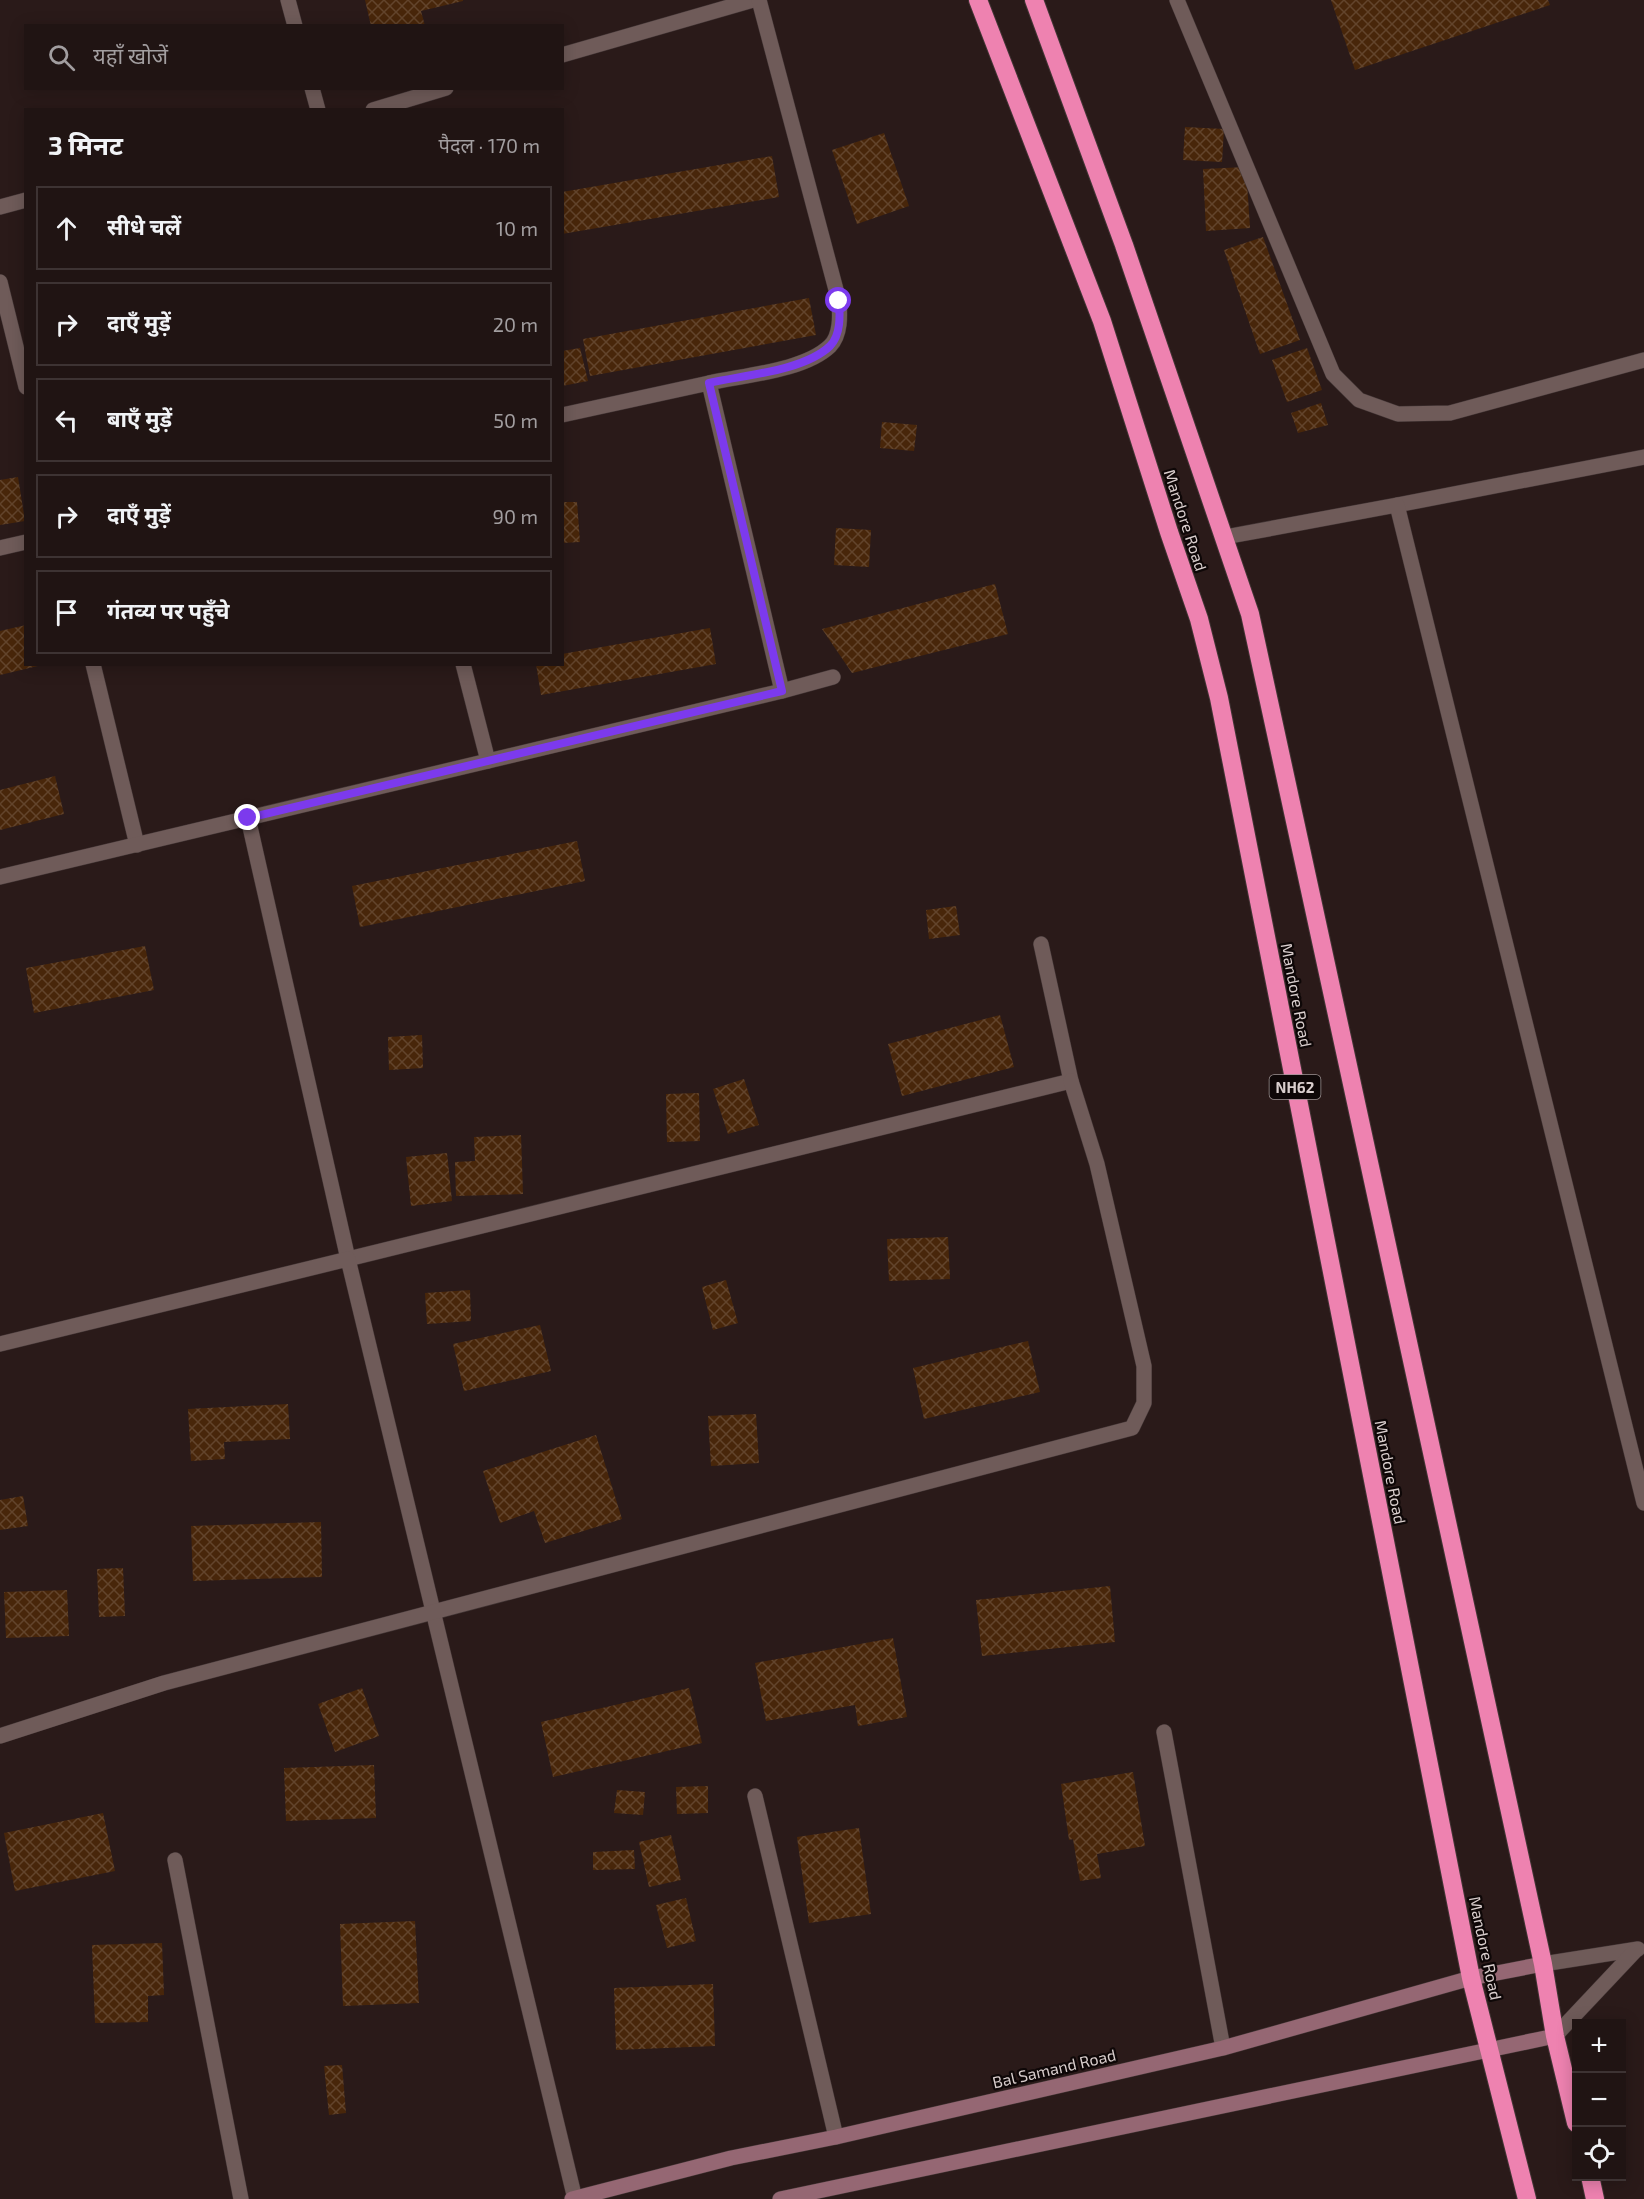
<!DOCTYPE html>
<html lang="hi">
<meta charset="utf-8">
<style>
body{margin:0;font-family:"Exo 2","Noto Sans Devanagari",sans-serif;background:#281d1c;color:#f1f3f6}
.controls{position:absolute;right:18px;bottom:18px;display:grid;overflow:hidden;border-radius:0px;box-shadow:0 3px 15px #0003}
.controls button{width:54px;height:54px;display:grid;place-items:center;padding:0;border:0;border-bottom:2px solid #3d3333;background:#201413;color:#f1f3f6;font:30px sans-serif}
.stop{position:absolute;width:18px;height:18px;margin:-14px;border:4px solid #7c3aed;border-radius:50%;background:#fff}
.stop.end{background:#7c3aed;border-color:#fff;box-shadow:0 2px 6px #0008}
.list{margin:0;padding:0;list-style:none}
h2{display:flex;justify-content:space-between;align-items:center;height:78px;margin:0;padding:0 24px;font-size:26px}
h2 small{font-size:20px;font-weight:400;color:#a29ea0}
.list li{display:grid;grid-template-columns:39px 1fr auto;gap:18px;align-items:center;box-sizing:border-box;height:84px;margin:0 12px 12px;padding:0 12px;border:2px solid #3d3333;border-radius:0px}
.list b{display:block;font-size:22px;white-space:nowrap}
.list em{font-size:20px;font-style:normal;color:#a29ea0}
.icon{flex:none;width:33px;height:33px;fill:none;stroke:currentColor;stroke-width:2;stroke-linecap:round;stroke-linejoin:round}
.map{position:relative;flex:none;width:1644px;height:2199px;overflow:hidden}
.search{position:absolute;background:#201413;box-shadow:0 3px 15px #0003;left:24px;top:24px;width:540px;height:66px;display:flex;align-items:center;gap:15px;box-sizing:border-box;padding:0 21px;border-radius:0px;color:#a29ea0;font-size:22px}
.panel{position:absolute;background:#201413;box-shadow:0 3px 15px #0003;left:24px;top:108px;width:540px;height:558px;border-radius:0px}
.map>svg:first-child{display:block}
.building{fill:url(#building-cross-hatch)}
.lines{fill:none;stroke-linecap:round;stroke-linejoin:round}
.street-casing{stroke:#423535;stroke-width:16}
.secondary-casing{stroke:#423535;stroke-width:16}
.highway-casing{stroke:#423535;stroke-width:20}
.street{stroke:#6f5b59;stroke-width:15}
.secondary{stroke:#956773;stroke-width:15}
.highway{stroke:#ee82b0;stroke-width:18}
.route{stroke:#7c3aed;stroke-width:8}
.labels{text-anchor:middle;dominant-baseline:central;stroke-width:4.5;stroke-linejoin:round;paint-order:stroke}
.shield{fill:#0e0707;stroke:#9c9292;stroke-width:1.5}
.shield-label{font-size:15px;font-weight:bold;fill:#d9cecd}
.street-label{font-size:16px;fill:#d9cecd;stroke:#0e0707}
</style>
<div class="map">
<svg width="1644" height="2199" viewBox="0 0 1644 2199">
<defs>
<pattern id="building-cross-hatch" width="8" height="8" patternUnits="userSpaceOnUse" patternTransform="scale(1.5)"><rect width="8" height="8" fill="#48260a"/><path d="M0 0l8 8M0 8l8-8" fill="none" stroke="#62442c"/></pattern>
</defs>
<rect width="100%" height="100%" fill="#2a1a19"/>
<g class="building">
<polygon points="365,0 463,0 463,1 421,11 425,26 371,26"/>
<polygon points="1331,0 1548,0 1550,5 1355,70"/>
<polygon points="1185,127 1224,129 1222,162 1183,160"/>
<polygon points="884,133 909,206 857,224 832,150"/>
<polygon points="772,156 779,197 562,234 562,192"/>
<polygon points="1246,167 1250,228 1206,231 1203,169"/>
<polygon points="1263,237 1300,340 1260,354 1224,250"/>
<polygon points="809,298 816,335 590,376 583,339"/>
<polygon points="580,348 588,381 562,386 562,351"/>
<polygon points="1307,348 1322,390 1287,402 1272,360"/>
<polygon points="1321,403 1328,425 1298,433 1291,413"/>
<polygon points="882,422 917,425 914,451 880,448"/>
<polygon points="18,477 25,521 0,525 0,480"/>
<polygon points="562,502 577,502 580,542 562,543"/>
<polygon points="836,528 871,530 869,567 834,565"/>
<polygon points="995,584 1008,634 852,673 822,629"/>
<polygon points="26,625 26,664 42,665 0,675 0,631"/>
<polygon points="710,628 716,664 541,695 536,664 562,664 562,654"/>
<polygon points="55,776 64,814 0,830 0,790"/>
<polygon points="577,841 585,881 360,927 352,886"/>
<polygon points="956,906 960,935 929,939 926,910"/>
<polygon points="145,946 154,990 34,1013 26,968"/>
<polygon points="1000,1015 1014,1067 902,1096 888,1044"/>
<polygon points="422,1035 423,1068 389,1070 388,1037"/>
<polygon points="744,1079 759,1125 728,1134 713,1089"/>
<polygon points="699,1093 700,1141 667,1142 666,1094"/>
<polygon points="521,1135 523,1194 456,1196 455,1162 475,1161 474,1137"/>
<polygon points="447,1153 452,1201 411,1206 406,1157"/>
<polygon points="948,1237 950,1279 889,1281 887,1239"/>
<polygon points="726,1280 738,1323 713,1330 702,1287"/>
<polygon points="470,1290 471,1321 427,1324 425,1293"/>
<polygon points="540,1325 551,1371 464,1391 453,1344"/>
<polygon points="1028,1341 1040,1392 924,1419 913,1368"/>
<polygon points="288,1404 290,1439 224,1442 225,1459 191,1461 188,1409"/>
<polygon points="756,1414 759,1463 711,1466 708,1416"/>
<polygon points="596,1435 622,1519 545,1543 534,1511 500,1523 483,1471"/>
<polygon points="23,1496 28,1526 0,1530 0,1500"/>
<polygon points="321,1522 322,1577 193,1581 191,1526"/>
<polygon points="123,1568 125,1616 99,1617 97,1569"/>
<polygon points="1110,1586 1115,1642 982,1656 976,1600"/>
<polygon points="67,1590 69,1636 6,1638 4,1592"/>
<polygon points="893,1638 907,1717 858,1726 855,1705 766,1721 755,1663"/>
<polygon points="362,1688 379,1736 335,1752 318,1704"/>
<polygon points="689,1688 702,1743 553,1777 541,1722"/>
<polygon points="374,1765 376,1818 286,1821 284,1768"/>
<polygon points="1133,1772 1145,1846 1097,1854 1101,1878 1080,1881 1073,1839 1069,1840 1061,1784"/>
<polygon points="708,1786 708,1813 677,1814 676,1787"/>
<polygon points="617,1790 645,1792 643,1815 614,1813"/>
<polygon points="103,1813 115,1871 15,1891 4,1833"/>
<polygon points="859,1828 871,1914 809,1923 797,1837"/>
<polygon points="671,1835 681,1880 649,1887 639,1842"/>
<polygon points="634,1850 635,1869 593,1870 593,1852"/>
<polygon points="686,1898 696,1941 667,1948 656,1905"/>
<polygon points="415,1921 419,2003 343,2006 340,1924"/>
<polygon points="162,1943 164,1995 148,1996 148,2022 95,2023 92,1945"/>
<polygon points="713,1984 715,2046 616,2050 614,1988"/>
<polygon points="342,2065 346,2113 329,2115 324,2066"/>
</g>
<g class="lines">
<g class="street-casing">
<g id="street">
<polyline points="288,0 295,26"/>
<polyline points="1177,0 1333,374 1359,400 1398,414 1450,413 1644,360"/>
<polyline points="562,55 753,0"/>
<polyline points="312,88 318,110"/>
<polyline points="373,110 446,88"/>
<polyline points="0,207 26,200"/>
<polyline points="0,282 26,387"/>
<path d="M709,383C744,375 804,371 830,346C841,335 840,315 839,301L759,0"/>
<polyline points="562,415 709,383 782,691"/>
<polyline points="1397,505 1644,457"/>
<polyline points="1225,537 1397,505 1644,1503"/>
<polyline points="0,548 26,542"/>
<polyline points="93,664 137,845"/>
<polyline points="463,664 488,761"/>
<polyline points="248,818 348,1259 1071,1081 1041,944"/>
<polyline points="0,877 782,691 833,677"/>
<polyline points="0,1344 348,1259 575,2199"/>
<polyline points="1164,1732 1223,2048"/>
<polyline points="0,1736 164,1683 1132,1428 1144,1403 1144,1366 1097,1164 1071,1081"/>
<polyline points="755,1796 836,2137"/>
<polyline points="175,1860 241,2199"/>
<polyline points="1543,1964 1638,1949"/>
<polyline points="1555,2036 1636,1950"/>
</g>
</g>
<g class="secondary-casing">
<g id="secondary">
<polyline points="572,2199 731,2158 836,2137 1223,2048 1471,1978 1543,1964"/>
<polyline points="780,2199 1555,2036"/>
</g>
</g>
<g class="highway-casing">
<g id="highway">
<polyline points="978,0 1102,321 1169,532 1199,619 1219,698 1471,1978 1527,2199"/>
<polyline points="1034,0 1124,245 1250,614 1543,1964 1555,2036 1576,2123"/>
<polyline points="1590,2176 1595,2199"/>
</g>
</g>
<use href="#street" class="street"/>
<use href="#secondary" class="secondary"/>
<use href="#highway" class="highway"/>
</g>
<g class="lines">
<path class="route" d="M248,818L782,691L709,383C744,375 804,371 830,346C841,335 840,315 839,301"/>
</g>
<g class="labels">
<rect class="shield" x="1269.5" y="1075" width="51" height="24" rx="4.5"/>
<g class="shield-label">
<text x="1295" y="1087">NH62</text>
</g>
<g class="street-label">
<text transform="translate(1186 520) rotate(72)">Mandore Road</text>
<text transform="translate(1297 995) rotate(79)">Mandore Road</text>
<text transform="translate(1391 1472) rotate(79)">Mandore Road</text>
<text transform="translate(1486 1948) rotate(78)">Mandore Road</text>
<text transform="translate(1054 2068) rotate(-13)">Bal Samand Road</text>
</g>
</g>
</svg>
<div class="controls">
<button>+</button>
<button>−</button>
<button><svg class="icon" aria-label="locate" viewBox="0 0 24 24"><circle cx="12" cy="12" r="6"/><path d="M12 2v4M12 18v4M2 12h4M18 12h4"/></svg></button>
</div>
<div class="stop" style="left:839px;top:301px"></div>
<div class="stop end" style="left:248px;top:818px"></div>
<div class="search"><svg class="icon" aria-label="search" viewBox="0 0 24 24"><circle cx="10" cy="10" r="6"/><path d="M15 15l6 6"/></svg>यहाँ खोजें</div>
<section class="panel">
<h2>3 मिनट<small>पैदल · 170 m</small></h2>
<ul class="list">
<li><svg class="icon" aria-label="ahead" viewBox="0 0 24 24"><path d="M12 20V5M6 11l6-6 6 6"/></svg><div><b>सीधे चलें</b></div><em>10 m</em></li>
<li><svg class="icon" aria-label="right" viewBox="0 0 24 24"><path d="M7 20v-9h11M14 6l5 5-5 5"/></svg><div><b>दाएँ मुड़ें</b></div><em>20 m</em></li>
<li><svg class="icon" aria-label="left" viewBox="0 0 24 24"><path d="M17 20v-9H6M10 6l-5 5 5 5"/></svg><div><b>बाएँ मुड़ें</b></div><em>50 m</em></li>
<li><svg class="icon" aria-label="right" viewBox="0 0 24 24"><path d="M7 20v-9h11M14 6l5 5-5 5"/></svg><div><b>दाएँ मुड़ें</b></div><em>90 m</em></li>
<li><svg class="icon" aria-label="arrive" viewBox="0 0 24 24"><path d="M6 21V4h12l-3 4 3 4H6"/></svg><div><b>गंतव्य पर पहुँचे</b></div></li>
</ul>
</section>
</div>
